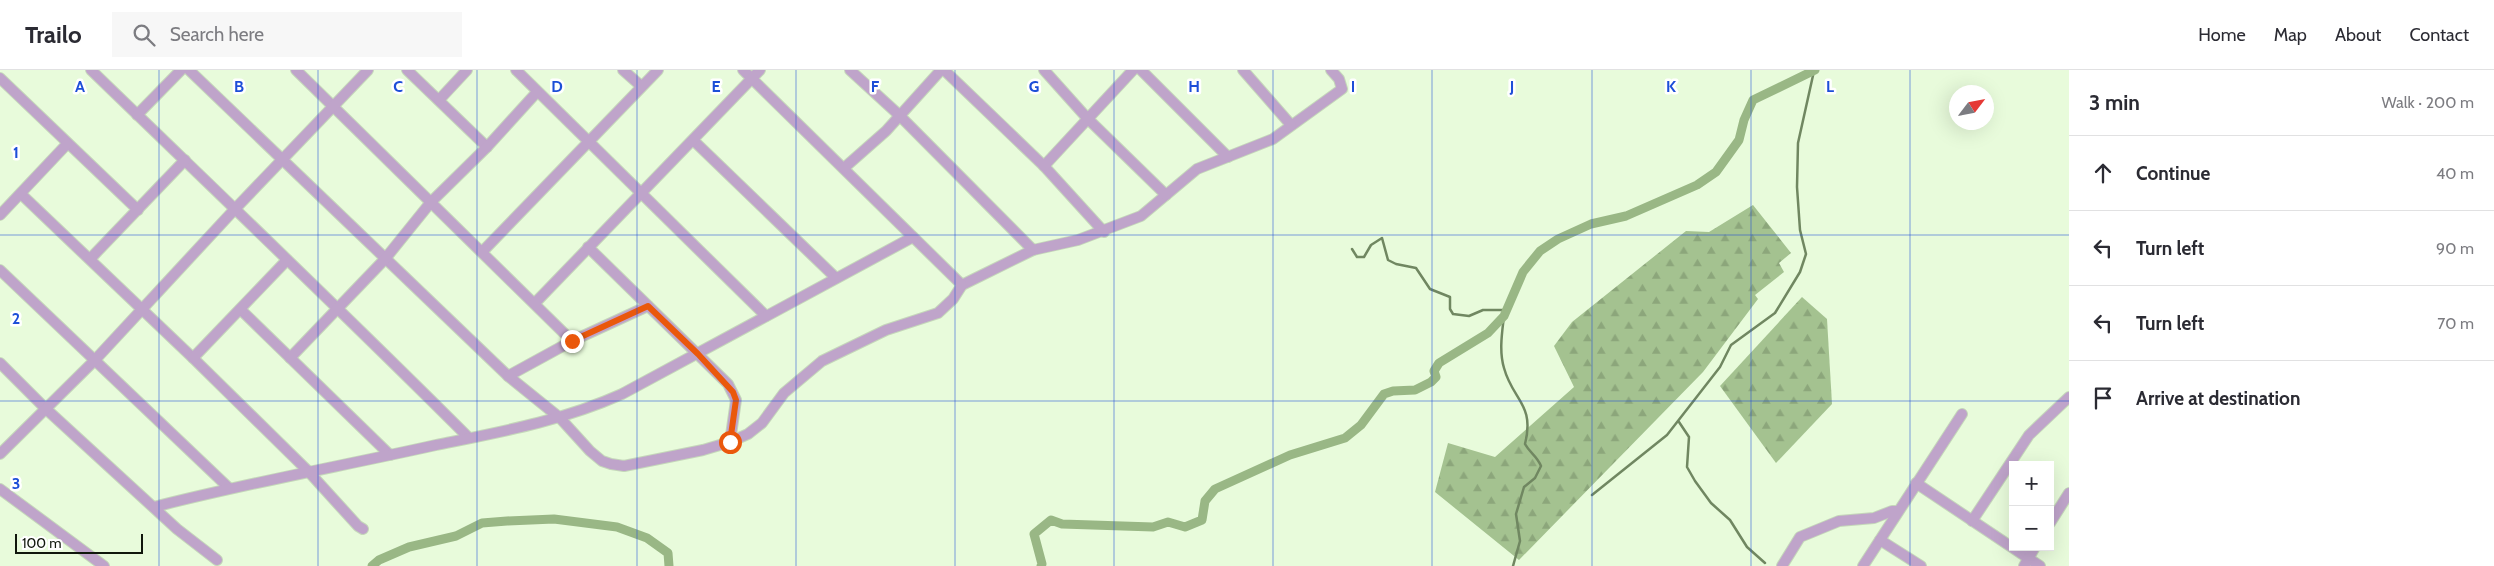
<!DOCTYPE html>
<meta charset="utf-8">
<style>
body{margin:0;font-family:Cabin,sans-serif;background:#f7f7f7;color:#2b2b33}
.controls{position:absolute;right:15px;bottom:15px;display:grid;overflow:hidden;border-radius:0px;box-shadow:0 5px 20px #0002}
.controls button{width:45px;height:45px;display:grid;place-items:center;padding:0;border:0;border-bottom:1px solid #e1e1e2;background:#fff;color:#2b2b33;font:25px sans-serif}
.compass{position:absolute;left:1949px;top:15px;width:45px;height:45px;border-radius:50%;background:#fff;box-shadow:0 5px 20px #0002;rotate:58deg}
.scale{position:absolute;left:15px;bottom:12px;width:128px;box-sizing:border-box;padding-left:5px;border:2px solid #10170c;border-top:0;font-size:14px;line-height:18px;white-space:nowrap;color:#10170c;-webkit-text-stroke:4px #fff;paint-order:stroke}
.stop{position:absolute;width:15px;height:15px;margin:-11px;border:4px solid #ea580c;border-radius:50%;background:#fff}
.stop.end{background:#ea580c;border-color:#fff;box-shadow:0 1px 5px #0008}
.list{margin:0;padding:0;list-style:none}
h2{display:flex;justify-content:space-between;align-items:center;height:65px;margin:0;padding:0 20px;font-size:21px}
h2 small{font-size:16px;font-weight:400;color:#7c7c81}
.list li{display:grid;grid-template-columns:32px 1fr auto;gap:15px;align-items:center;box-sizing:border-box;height:75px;padding:0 20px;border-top:1px solid #e1e1e2}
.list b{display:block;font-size:19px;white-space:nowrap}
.list em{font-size:16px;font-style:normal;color:#7c7c81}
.icon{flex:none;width:28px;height:28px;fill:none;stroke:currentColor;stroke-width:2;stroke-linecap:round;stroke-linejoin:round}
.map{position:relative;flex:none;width:2069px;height:496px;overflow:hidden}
header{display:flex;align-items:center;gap:30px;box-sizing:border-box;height:70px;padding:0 25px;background:#fff;border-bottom:1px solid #e1e1e2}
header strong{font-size:24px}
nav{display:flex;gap:28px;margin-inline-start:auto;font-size:18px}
.search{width:350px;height:45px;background:#f7f7f7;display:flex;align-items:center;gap:12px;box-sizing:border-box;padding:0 18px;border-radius:0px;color:#7c7c81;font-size:19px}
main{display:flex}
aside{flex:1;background:#fff}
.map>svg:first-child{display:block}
.forest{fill:url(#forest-firs)}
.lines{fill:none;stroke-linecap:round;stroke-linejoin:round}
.stream{stroke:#708761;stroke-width:2.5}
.canal{stroke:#99b785;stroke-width:9}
.street-casing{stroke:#c5d7ba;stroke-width:12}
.street{stroke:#bfa4ca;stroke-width:10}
.route{stroke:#ea580c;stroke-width:6}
.grid{fill:none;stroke:#1d4ed8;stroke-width:1;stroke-opacity:0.55}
.grid-label{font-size:16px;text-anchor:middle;font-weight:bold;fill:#1d4ed8;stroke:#fff;stroke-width:5;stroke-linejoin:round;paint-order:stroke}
</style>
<header>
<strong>Trailo</strong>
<div class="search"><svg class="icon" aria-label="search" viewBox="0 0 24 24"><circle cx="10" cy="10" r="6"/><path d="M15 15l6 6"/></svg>Search here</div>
<nav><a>Home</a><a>Map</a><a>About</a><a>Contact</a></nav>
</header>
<main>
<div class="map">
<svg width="2069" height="496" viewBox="0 0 2069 496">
<defs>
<pattern id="forest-firs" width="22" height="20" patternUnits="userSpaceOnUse" patternTransform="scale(1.25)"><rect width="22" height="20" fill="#a4c290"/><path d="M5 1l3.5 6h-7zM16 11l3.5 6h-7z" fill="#8ca67b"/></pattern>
</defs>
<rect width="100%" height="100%" fill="#e8fbdb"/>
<g class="forest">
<polygon points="1753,135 1791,183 1779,193 1784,202 1755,225 1758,229 1703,302 1519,490 1435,422 1448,373 1495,387 1574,317 1554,276 1572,252 1686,161 1709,162"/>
<polygon points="1802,227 1827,249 1832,334 1776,393 1720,316"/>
</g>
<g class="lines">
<g class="stream">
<polyline points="1352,179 1357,187 1364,187 1371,175 1382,168 1388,190 1396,194 1416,198 1430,219 1450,227 1450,239 1453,244 1469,246 1483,240 1507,240"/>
<path d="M1504,246C1502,263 1499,281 1504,298C1513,331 1535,334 1525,374C1530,383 1537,386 1541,396L1535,408L1524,417L1516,444L1520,471L1513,496"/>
<polyline points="1679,352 1689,367 1687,397 1695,411 1711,433 1730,450 1747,477 1765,493"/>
<polyline points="1592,425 1667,365 1720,297 1731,275 1775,243 1800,202 1806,184 1800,160 1797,117 1798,73 1814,1"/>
</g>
<g class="canal">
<polyline points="372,496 379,490 409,477 456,466 482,453 507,451 554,449 617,457 647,468 668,483 669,496"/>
<polyline points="1041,496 1042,494 1034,464 1051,450 1062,454 1153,457 1168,452 1185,457 1202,450 1205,431 1215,419 1290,385 1345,368 1361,355 1384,324 1393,321 1415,320 1431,312 1436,307 1434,301 1439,293 1488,263 1504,246 1523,202 1540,181 1558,169 1591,154 1626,146 1697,115 1716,102 1739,70 1744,50 1753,30 1815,0"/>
</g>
<g class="street-casing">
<g id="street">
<path d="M91,0C217,122 345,244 469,368"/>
<polyline points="189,0 508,306 560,348 590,381 602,391 611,394 624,396 703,380 730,372 748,364 762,353 784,323 822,291 886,260 938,243 953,229 962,215 1033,180 1078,170 1141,146 1197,99 1273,69 1342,19 1339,9 1331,0"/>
<polyline points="296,0 572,271"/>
<polyline points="407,0 487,77"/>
<polyline points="516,0 766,246"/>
<polyline points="623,0 641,16"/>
<polyline points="743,0 962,215"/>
<polyline points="850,0 898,44 1033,180"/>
<polyline points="944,0 1044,96 1104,162"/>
<polyline points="1044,0 1087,48 1166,125"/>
<polyline points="1141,0 1228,87"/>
<polyline points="1243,0 1291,55"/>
<polyline points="0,8 138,140"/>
<polyline points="439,30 467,0"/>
<polyline points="137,45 181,0"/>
<polyline points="694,71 836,208"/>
<polyline points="1044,96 1133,0"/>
<polyline points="844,98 886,61 941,0"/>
<polyline points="21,124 193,288 308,401 358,456 363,459"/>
<polyline points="0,145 67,74"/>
<polyline points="588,177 728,314 736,330 730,372"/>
<polyline points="483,181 658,0"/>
<polyline points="91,188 185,90"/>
<polyline points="0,200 229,418"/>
<polyline points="535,233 760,0"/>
<polyline points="241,240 390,385"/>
<polyline points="193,288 287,190"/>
<polyline points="290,288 385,189 431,132 487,77 537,22"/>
<polyline points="0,293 45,338 177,459 217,490"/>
<polyline points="508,306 572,271 648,236"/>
<polyline points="0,384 94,291 234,140 368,0"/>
<polyline points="1916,413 2040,496"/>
<polyline points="0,419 104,496"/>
<path d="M154,437C247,413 342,396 436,375C500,362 562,351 622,324L913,167"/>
<polyline points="1972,451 2029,365 2069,327"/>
<polyline points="2050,453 2069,423"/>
<polyline points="1880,470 1921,496"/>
<polyline points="1782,496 1800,467 1839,451 1874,448 1892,441 1898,441"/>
<polyline points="1863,496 1962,344"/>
<polyline points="2024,496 2035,477"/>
</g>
</g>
<use href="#street" class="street"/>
</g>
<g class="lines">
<polyline class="route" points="572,271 648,236 698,284 733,322 736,330 730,372"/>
</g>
<path class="grid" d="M159,0V496M318,0V496M477,0V496M637,0V496M796,0V496M955,0V496M1114,0V496M1273,0V496M1432,0V496M1592,0V496M1751,0V496M1910,0V496M0,165H2069M0,331H2069"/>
<g class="grid-label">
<text x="80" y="22">A</text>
<text x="239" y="22">B</text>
<text x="398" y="22">C</text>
<text x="557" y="22">D</text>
<text x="716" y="22">E</text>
<text x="875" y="22">F</text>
<text x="1034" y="22">G</text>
<text x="1194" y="22">H</text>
<text x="1353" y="22">I</text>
<text x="1512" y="22">J</text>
<text x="1671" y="22">K</text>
<text x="1830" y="22">L</text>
<text x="16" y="88">1</text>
<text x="16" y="254">2</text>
<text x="16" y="419">3</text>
</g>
</svg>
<div class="controls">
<button>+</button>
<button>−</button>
</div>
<svg class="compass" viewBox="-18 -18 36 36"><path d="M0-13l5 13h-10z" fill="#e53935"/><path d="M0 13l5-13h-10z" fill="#7c7c81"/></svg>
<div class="scale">100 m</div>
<div class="stop" style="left:730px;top:372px"></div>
<div class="stop end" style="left:572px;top:271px"></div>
</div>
<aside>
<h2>3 min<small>Walk · 200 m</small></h2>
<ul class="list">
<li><svg class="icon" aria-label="ahead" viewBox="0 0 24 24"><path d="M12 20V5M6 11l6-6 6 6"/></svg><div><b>Continue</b></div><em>40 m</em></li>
<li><svg class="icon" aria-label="left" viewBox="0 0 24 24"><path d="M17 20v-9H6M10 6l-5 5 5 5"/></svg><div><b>Turn left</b></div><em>90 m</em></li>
<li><svg class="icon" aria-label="left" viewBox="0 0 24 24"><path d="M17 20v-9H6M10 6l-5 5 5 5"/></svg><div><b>Turn left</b></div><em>70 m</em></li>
<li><svg class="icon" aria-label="arrive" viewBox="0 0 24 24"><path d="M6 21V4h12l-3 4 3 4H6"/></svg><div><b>Arrive at destination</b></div></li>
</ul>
</aside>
</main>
